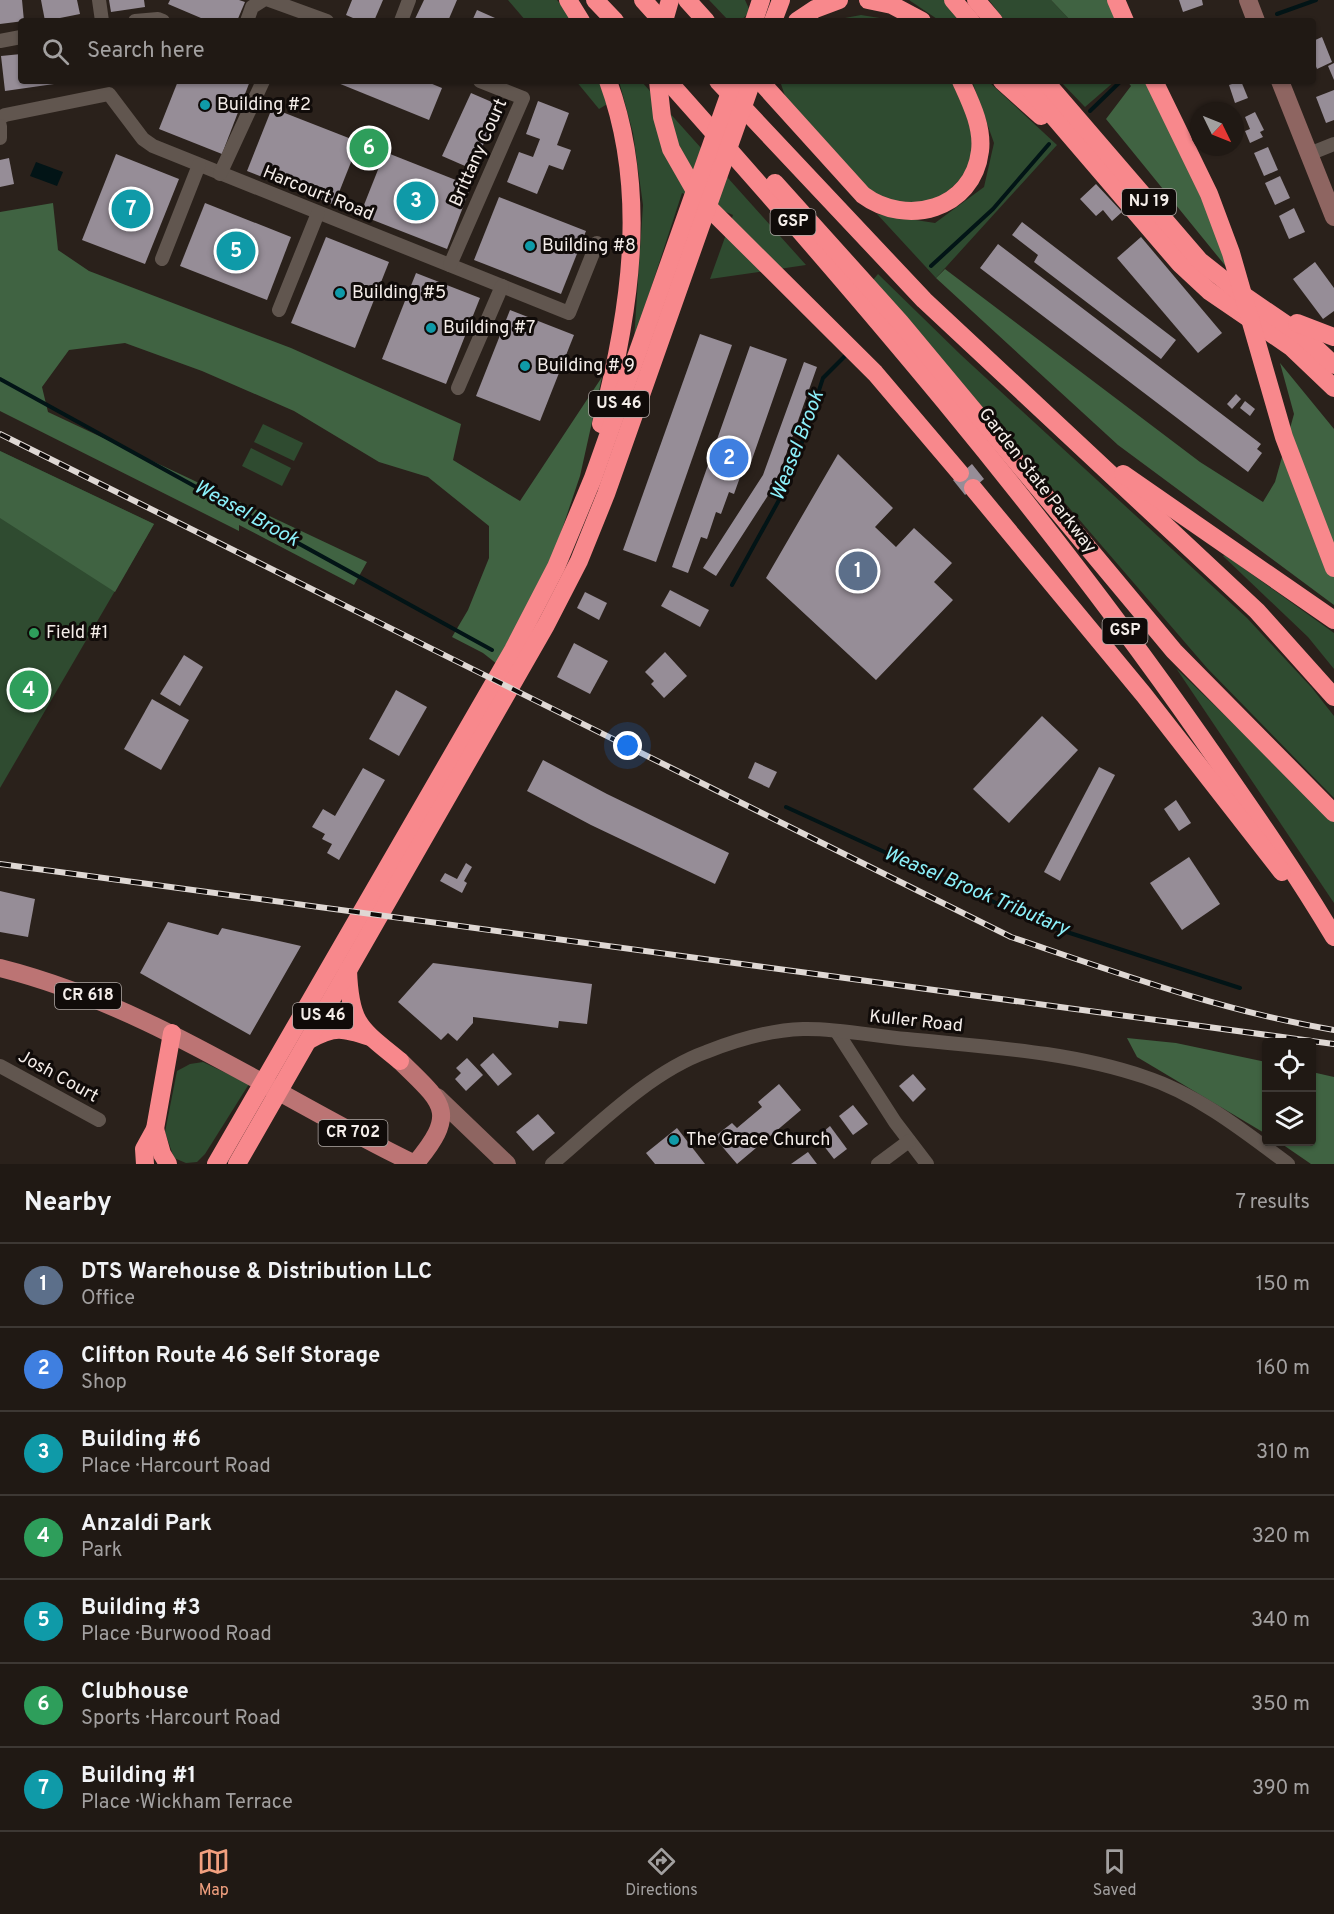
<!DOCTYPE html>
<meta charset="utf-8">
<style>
body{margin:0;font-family:Overpass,sans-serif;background:#2d2622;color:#f1f3f6}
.controls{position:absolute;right:18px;bottom:18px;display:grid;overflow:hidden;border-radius:6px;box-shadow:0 2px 4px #0004}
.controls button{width:54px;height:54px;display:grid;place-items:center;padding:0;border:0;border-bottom:2px solid #3d3834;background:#201914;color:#f1f3f6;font:30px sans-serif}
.compass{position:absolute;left:1190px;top:102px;width:54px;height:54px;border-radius:50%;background:#201914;box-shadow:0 2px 4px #0004;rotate:133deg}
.you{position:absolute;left:628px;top:746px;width:21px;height:21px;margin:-15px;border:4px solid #fff;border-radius:50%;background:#1a73e8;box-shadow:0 0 0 9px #1a73e833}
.badge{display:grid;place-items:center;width:39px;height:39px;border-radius:50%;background:#f2a07f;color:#fff;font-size:20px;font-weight:700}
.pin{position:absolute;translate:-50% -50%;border:3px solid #fff;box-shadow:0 2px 6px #0006}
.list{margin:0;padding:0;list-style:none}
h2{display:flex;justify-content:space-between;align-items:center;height:78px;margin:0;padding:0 24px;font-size:26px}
h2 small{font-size:20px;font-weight:400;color:#a2a0a0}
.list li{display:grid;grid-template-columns:39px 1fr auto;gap:18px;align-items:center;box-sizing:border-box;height:84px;padding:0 24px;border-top:2px solid #3d3834}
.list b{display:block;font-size:22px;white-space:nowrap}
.list p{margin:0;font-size:20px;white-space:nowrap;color:#a2a0a0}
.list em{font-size:20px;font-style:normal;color:#a2a0a0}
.icon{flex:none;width:33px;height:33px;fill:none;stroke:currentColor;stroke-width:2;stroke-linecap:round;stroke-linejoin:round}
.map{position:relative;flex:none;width:1334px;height:1164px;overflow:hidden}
.search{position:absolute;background:#201914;box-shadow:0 2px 4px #0004;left:18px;right:18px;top:18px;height:66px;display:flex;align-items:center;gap:15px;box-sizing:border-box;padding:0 21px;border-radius:6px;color:#a2a0a0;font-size:22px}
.sheet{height:666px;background:#201914}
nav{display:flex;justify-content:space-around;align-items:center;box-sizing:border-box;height:84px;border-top:2px solid #3d3834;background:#201914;font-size:16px;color:#a2a0a0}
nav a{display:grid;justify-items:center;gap:3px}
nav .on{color:#f2a07f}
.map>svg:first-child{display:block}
.green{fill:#2f4b30}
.forest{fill:#406342}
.water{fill:#021416}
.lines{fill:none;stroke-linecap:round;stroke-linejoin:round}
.stream{stroke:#021416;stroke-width:4}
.building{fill:#968d97}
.street{stroke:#61564f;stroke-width:14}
.secondary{stroke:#8e6561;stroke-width:18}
.primary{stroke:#bc7474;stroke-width:18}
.highway{stroke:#f8888c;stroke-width:18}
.rail-casing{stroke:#dfd8d4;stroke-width:6}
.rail{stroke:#100b09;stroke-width:4;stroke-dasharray:11;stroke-linecap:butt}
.culture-dot{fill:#0f9aa8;stroke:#100b09;stroke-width:2}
.leisure-dot{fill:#2e9e5b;stroke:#100b09;stroke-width:2}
.labels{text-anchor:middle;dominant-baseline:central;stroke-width:6;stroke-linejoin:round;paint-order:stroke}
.shield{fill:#100b09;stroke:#b0a9a6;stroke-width:1.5}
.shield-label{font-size:16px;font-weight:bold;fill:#f4ede9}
.poi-label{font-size:18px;fill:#f4ede9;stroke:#100b09;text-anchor:start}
.street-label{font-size:18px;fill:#f4ede9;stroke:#100b09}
.water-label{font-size:20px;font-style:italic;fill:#8cf1fb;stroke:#100b09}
</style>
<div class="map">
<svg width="1334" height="1164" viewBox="0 0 1334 1164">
<rect width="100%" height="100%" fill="#2a211b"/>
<g class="green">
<polygon points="508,0 557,0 574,21 526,21"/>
<polygon points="709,0 745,0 750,11 741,21 729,21"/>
<polygon points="909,0 944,0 962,21 940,21"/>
<polygon points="989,0 1051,0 1071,21 1005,21"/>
<polygon points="861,15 892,20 894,21 829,21"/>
<polygon points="576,81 601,81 609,103 599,109"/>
<polygon points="619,81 641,81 806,265 710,279 733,215 682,193 634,340 643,205 633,133"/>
<path d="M780,81H954C975,127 989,163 940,197C928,205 912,211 897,207C867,199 809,124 786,99Z"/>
<polygon points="972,81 988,81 1057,145 936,278 877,214 935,223 984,187 994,143"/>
<polygon points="1060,81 1115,81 1085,107"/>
<polygon points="878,274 961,355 1247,618 1312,688 1334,716 1334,798 1207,668 873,280"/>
<polygon points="263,424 303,443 294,461 254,442"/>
<polygon points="251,448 291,468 282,486 242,466"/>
<polygon points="0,451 154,524 0,788"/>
<polygon points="1225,555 1334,633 1334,669 1308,637 1223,556"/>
<polygon points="1176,668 1334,821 1334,903"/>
<polygon points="203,1062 249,1084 205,1154 197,1162 186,1163 174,1158 165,1132 177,1071 190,1064"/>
</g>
<g class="forest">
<polygon points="1051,0 1107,0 1118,21 1071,21"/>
<polygon points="1127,81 1146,81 1216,220 1228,269 1106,119 1131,86"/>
<polygon points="53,203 58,250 89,271 291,348 461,424 453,460 520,501 602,377 580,476 552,559 497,664 483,653 452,637 468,610 489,558 489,526 428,477 379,462 294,411 202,371 125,343 69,350 42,387 48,412 367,562 354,585 239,525 239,531 0,411 0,212"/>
<polygon points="945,269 1200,462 1263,502 1275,482 1294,414 1280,363 1334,429 1334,605 1118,445 936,278"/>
<polygon points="0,451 154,524 115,592 0,518"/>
<polygon points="1127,1038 1176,1043 1266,1062 1266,1134 1137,1057"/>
<polygon points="1312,1072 1334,1077 1334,1164 1311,1164 1279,1142 1312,1142"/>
</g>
<g class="water">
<polygon points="366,135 380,140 372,160 359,155"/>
<polygon points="36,162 63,172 57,186 30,176"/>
</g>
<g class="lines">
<g class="stream">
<polyline points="1277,14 1316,0"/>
<polyline points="1090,111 1121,81"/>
<polyline points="931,266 993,209 1049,144"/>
<polyline points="0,379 492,650"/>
<polyline points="732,585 789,482 823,378 847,354"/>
<polyline points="786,807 1042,924 1240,988"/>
</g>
</g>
<g class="building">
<polygon points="0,0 22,0 24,21 0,24"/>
<polygon points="41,0 77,0 80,14 45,21"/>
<polygon points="109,0 144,0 145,7 111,12"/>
<polygon points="170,0 239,0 245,2 237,21 208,21 168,4"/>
<polygon points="352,0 383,0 374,21 360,21 346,15"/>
<polygon points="424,0 457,0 448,21 414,21"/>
<polygon points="1179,0 1202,0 1203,5 1183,12"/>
<polygon points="477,10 495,18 494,21 472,21"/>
<polygon points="1322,37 1332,62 1317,69 1313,59 1313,41"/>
<polygon points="21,54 21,81 68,82 5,91 1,56"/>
<polygon points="1334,63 1334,80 1328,66"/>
<polygon points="178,81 250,81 222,154 159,129"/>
<polygon points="333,81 425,81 442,88 429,120"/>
<polygon points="1241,81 1248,98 1235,103 1229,85"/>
<polygon points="1334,90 1334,120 1326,123 1316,97"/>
<polygon points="471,93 501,106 472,169 442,156"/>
<polygon points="538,101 569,113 557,145 571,150 563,170 549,165 537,194 507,182 519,152 533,157 540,139 526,134"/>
<polygon points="272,108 359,142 334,205 247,171"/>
<polygon points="1255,112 1264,130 1260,132 1263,137 1250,143 1245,131 1250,129 1245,117"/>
<polygon points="1268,147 1278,170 1264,176 1254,153"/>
<polygon points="385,152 471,186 447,249 360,215"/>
<polygon points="116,154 179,179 145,264 82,240"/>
<polygon points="9,158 14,184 0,187 0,160"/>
<polygon points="1280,176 1290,198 1275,205 1265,183"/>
<polygon points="1096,184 1122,212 1112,221 1103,210 1096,216 1080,199"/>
<polygon points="499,197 586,231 561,294 474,260"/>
<polygon points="205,203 291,237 267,300 180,266"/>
<polygon points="1294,208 1305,232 1289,239 1279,216"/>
<polygon points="1022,222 1176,340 1161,359 1034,262 1038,255 1012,235"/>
<polygon points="326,237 389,262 355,348 291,323"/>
<polygon points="1141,237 1222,333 1198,353 1117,258"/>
<polygon points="998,244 1261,444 1257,449 1262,453 1248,472 980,268"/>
<polygon points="1315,262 1334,288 1334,311 1323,319 1293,279"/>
<polygon points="416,273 480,298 446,384 382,359"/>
<polygon points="510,310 574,335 540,421 476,396"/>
<polygon points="700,334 732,345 656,562 623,550"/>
<polygon points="750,346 787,359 749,468 744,466 734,494 729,492 721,514 716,512 707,539 701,537 688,573 672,567"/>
<polygon points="804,362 817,367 776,483 716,576 703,568 763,475"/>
<polygon points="1236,394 1241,399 1232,409 1227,404"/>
<polygon points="1245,401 1255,409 1250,416 1240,408"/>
<polygon points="838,454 893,508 875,527 896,547 914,528 952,563 934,582 953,600 876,680 766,578"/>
<polygon points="972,464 984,479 965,495 953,480"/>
<polygon points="670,590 709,610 700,627 661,606"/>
<polygon points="585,592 607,603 599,620 577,608"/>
<polygon points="574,643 608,661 590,694 557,677"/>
<polygon points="665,652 687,676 664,698 651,684 654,681 645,672"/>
<polygon points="184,655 203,667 180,706 160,694"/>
<polygon points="396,690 427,707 399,756 369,739"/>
<polygon points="152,699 189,720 161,770 124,749"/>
<polygon points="1042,716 1078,750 1009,823 973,789"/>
<polygon points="543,760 607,794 729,853 715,884 591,825 527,791"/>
<polygon points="755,762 777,772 769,788 748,778"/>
<polygon points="1099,767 1115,775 1060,881 1044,872"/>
<polygon points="363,768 385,780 339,860 327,853 332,844 322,839 325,834 312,827 323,809 335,816"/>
<polygon points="1176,800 1191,823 1179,831 1164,809"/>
<polygon points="1189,857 1220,904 1182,930 1150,883"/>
<polygon points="466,863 472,867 464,881 467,883 462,893 440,881 445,873 457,879"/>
<polygon points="0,891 35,899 28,937 0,932"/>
<polygon points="168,922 218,935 222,928 301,946 250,1035 140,973"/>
<polygon points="433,963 592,984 587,1024 559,1021 558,1028 473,1017 473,1023 457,1041 448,1033 441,1040 398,1002"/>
<polygon points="493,1053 512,1074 498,1086 480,1065"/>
<polygon points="467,1058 483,1075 466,1091 455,1079 461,1073 456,1068"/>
<polygon points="913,1074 926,1089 913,1102 899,1086"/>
<polygon points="779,1084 801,1110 737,1164 714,1137 732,1123 737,1128 762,1107 758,1102"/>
<polygon points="853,1105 868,1124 853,1135 839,1116"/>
<polygon points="538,1114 555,1133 533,1151 516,1132"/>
<polygon points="830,1126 847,1149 834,1159 817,1137"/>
<polygon points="677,1128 705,1164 655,1164 646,1153"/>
<polygon points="808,1152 817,1164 791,1164"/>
</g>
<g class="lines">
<g class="street">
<polyline points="99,0 102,21"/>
<polyline points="269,0 327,21"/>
<polyline points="135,21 158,19 163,21"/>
<polyline points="247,21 252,7 263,0"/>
<polyline points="401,21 409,0"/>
<polyline points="0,41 21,37"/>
<polyline points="0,118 5,115 109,94 143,139 153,146 569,313 597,243"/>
<polyline points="0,126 0,138"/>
<polyline points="1309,154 1334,144"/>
<polyline points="220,174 263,81"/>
<polyline points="162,259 199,165"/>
<polyline points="450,265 523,98 480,81"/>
<polyline points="279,310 318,213"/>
<polyline points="458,388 502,286"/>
<polyline points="837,1032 895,1122 927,1164"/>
<polyline points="0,1066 99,1120"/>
<path d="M552,1164C597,1126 650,1072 706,1052C736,1040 770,1030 803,1029C837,1028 873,1036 907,1039C986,1047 1069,1051 1145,1077C1197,1094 1244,1131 1288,1164"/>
<polyline points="878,1164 909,1141"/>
</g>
<g class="secondary">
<polyline points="1248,0 1256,21"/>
<polyline points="1280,81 1334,217"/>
<polyline points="437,1097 507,1164"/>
</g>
<path class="primary" d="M0,968C151,1006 276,1097 415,1164C459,1112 443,1103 400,1061"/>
<g class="highway">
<polyline points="568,0 581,21"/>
<polyline points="595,0 615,21"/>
<polyline points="643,0 662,21"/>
<polyline points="687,0 706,21"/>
<polyline points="868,0 892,5 922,21"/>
<polyline points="953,0 971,21"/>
<polyline points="976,0 994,21"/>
<polyline points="1116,0 1125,21"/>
<polyline points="664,21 670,0"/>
<polyline points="754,21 761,0"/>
<polyline points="773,21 781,0"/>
<polyline points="797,21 815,9 839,0"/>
<polyline points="658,81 662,117 671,149 699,198 875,373 960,473"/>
<path d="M668,81C856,292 1039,505 1201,737C1247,803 1293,868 1334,937"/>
<polyline points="718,81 924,300 1257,611 1334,697"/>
<path d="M760,81L863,195C906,227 973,210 980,151C983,127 971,103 961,81"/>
<polyline points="1002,81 1041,116"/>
<polyline points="1023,81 1180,264 1209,291 1291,347 1334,388"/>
<polyline points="1045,81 1200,261 1243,295 1303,336 1334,365"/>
<polyline points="1154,81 1209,194 1231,253 1284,437 1334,568"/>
<polyline points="775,183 900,322 1174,651 1334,813"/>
<polyline points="1297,323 1334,337"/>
<path d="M601,424C630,312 649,193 608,81"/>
<polyline points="1123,474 1334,620"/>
<polyline points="973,488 1144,695 1282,872"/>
<path d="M348,970C350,1025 360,1028 400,1061"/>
<path d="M309,1040C335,1026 342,1028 370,1037"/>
<polyline points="155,1129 162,1154 168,1164"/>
<polyline points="145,1164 144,1149 155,1129 172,1033"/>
<polyline points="216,1164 513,650 556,567 593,478 734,81"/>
<polyline points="237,1164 546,625 579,561 606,494 752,81"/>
</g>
<g class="rail-casing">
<g id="rail">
<path d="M0,434L1011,937C1118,973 1222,1011 1334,1030"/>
<polyline points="0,864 1334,1044"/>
</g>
</g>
<use href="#rail" class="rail"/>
</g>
<g class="culture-dot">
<circle cx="205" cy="105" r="6"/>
<circle cx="530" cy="246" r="6"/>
<circle cx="340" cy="293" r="6"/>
<circle cx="431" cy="328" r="6"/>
<circle cx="525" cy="366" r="6"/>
<circle cx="674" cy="1140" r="6"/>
</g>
<circle class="leisure-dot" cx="34" cy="633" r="6"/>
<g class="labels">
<g class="shield">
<rect x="1122" y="189" width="54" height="26" rx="4.5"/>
<rect x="770.5" y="209" width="45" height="26" rx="4.5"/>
<rect x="589" y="391" width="60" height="26" rx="4.5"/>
<rect x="1102.5" y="618" width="45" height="26" rx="4.5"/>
<rect x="55" y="983" width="66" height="26" rx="4.5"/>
<rect x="293" y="1003" width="60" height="26" rx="4.5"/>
<rect x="318.5" y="1120" width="69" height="26" rx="4.5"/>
</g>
<g class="shield-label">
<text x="1149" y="202">NJ 19</text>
<text x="793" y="222">GSP</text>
<text x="619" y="404">US 46</text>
<text x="1125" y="631">GSP</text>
<text x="88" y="996">CR 618</text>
<text x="323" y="1016">US 46</text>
<text x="353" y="1133">CR 702</text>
</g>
<g class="poi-label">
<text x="217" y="105">Building #2</text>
<text x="542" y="246">Building #8</text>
<text x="352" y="293">Building #5</text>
<text x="443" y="328">Building #7</text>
<text x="537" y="366">Building # 9</text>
<text x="46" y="633">Field #1</text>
<text x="686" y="1140">The Grace Church</text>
</g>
<g class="street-label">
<text transform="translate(479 153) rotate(-66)">Brittany Court</text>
<text transform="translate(318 194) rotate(22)">Harcourt Road</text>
<text transform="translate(1037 481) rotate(52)">Garden State Parkway</text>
<text transform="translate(916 1022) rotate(6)">Kuller Road</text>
<text transform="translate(58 1077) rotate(29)">Josh Court</text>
</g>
<g class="water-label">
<text transform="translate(798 446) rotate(-69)">Weasel Brook</text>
<text transform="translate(246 514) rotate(29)">Weasel Brook</text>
<text transform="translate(976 892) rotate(23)">Weasel Brook Tributary</text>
</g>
</g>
</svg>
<div class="controls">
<button><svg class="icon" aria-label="locate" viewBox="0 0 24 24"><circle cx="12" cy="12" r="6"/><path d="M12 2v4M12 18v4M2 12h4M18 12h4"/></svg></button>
<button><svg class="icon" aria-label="layers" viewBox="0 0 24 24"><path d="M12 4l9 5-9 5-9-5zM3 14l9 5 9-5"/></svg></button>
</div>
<svg class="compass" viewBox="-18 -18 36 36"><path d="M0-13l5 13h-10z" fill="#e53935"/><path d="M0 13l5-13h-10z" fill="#a2a0a0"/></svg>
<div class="you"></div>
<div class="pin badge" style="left:858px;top:571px;background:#5c6f8a">1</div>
<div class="pin badge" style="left:729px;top:458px;background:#3f7fe0">2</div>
<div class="pin badge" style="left:416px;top:201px;background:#0f9aa8">3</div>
<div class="pin badge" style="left:29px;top:690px;background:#2e9e5b">4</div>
<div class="pin badge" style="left:236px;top:251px;background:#0f9aa8">5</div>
<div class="pin badge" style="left:369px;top:148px;background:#2e9e5b">6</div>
<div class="pin badge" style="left:131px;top:209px;background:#0f9aa8">7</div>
<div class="search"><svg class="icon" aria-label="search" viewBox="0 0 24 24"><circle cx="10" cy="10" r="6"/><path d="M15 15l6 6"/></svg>Search here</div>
</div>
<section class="sheet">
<h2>Nearby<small>7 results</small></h2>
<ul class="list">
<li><span class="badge" style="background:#5c6f8a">1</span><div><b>DTS Warehouse &amp; Distribution LLC</b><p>Office</p></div><em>150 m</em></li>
<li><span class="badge" style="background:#3f7fe0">2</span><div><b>Clifton Route 46 Self Storage</b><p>Shop</p></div><em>160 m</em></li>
<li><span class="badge" style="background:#0f9aa8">3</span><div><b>Building #6</b><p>Place · Harcourt Road</p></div><em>310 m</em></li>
<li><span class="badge" style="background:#2e9e5b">4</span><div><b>Anzaldi Park</b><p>Park</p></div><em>320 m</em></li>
<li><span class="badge" style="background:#0f9aa8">5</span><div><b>Building #3</b><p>Place · Burwood Road</p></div><em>340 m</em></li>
<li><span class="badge" style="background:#2e9e5b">6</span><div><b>Clubhouse</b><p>Sports · Harcourt Road</p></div><em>350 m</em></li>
<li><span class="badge" style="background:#0f9aa8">7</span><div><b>Building #1</b><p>Place · Wickham Terrace</p></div><em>390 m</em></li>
</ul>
</section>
<nav>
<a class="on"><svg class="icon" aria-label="map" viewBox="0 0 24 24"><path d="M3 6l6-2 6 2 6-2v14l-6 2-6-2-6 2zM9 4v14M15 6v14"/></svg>Map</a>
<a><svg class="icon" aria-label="directions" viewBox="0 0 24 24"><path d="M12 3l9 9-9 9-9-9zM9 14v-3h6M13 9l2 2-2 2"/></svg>Directions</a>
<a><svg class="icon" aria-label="saved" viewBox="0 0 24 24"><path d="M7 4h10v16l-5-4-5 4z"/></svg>Saved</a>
</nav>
